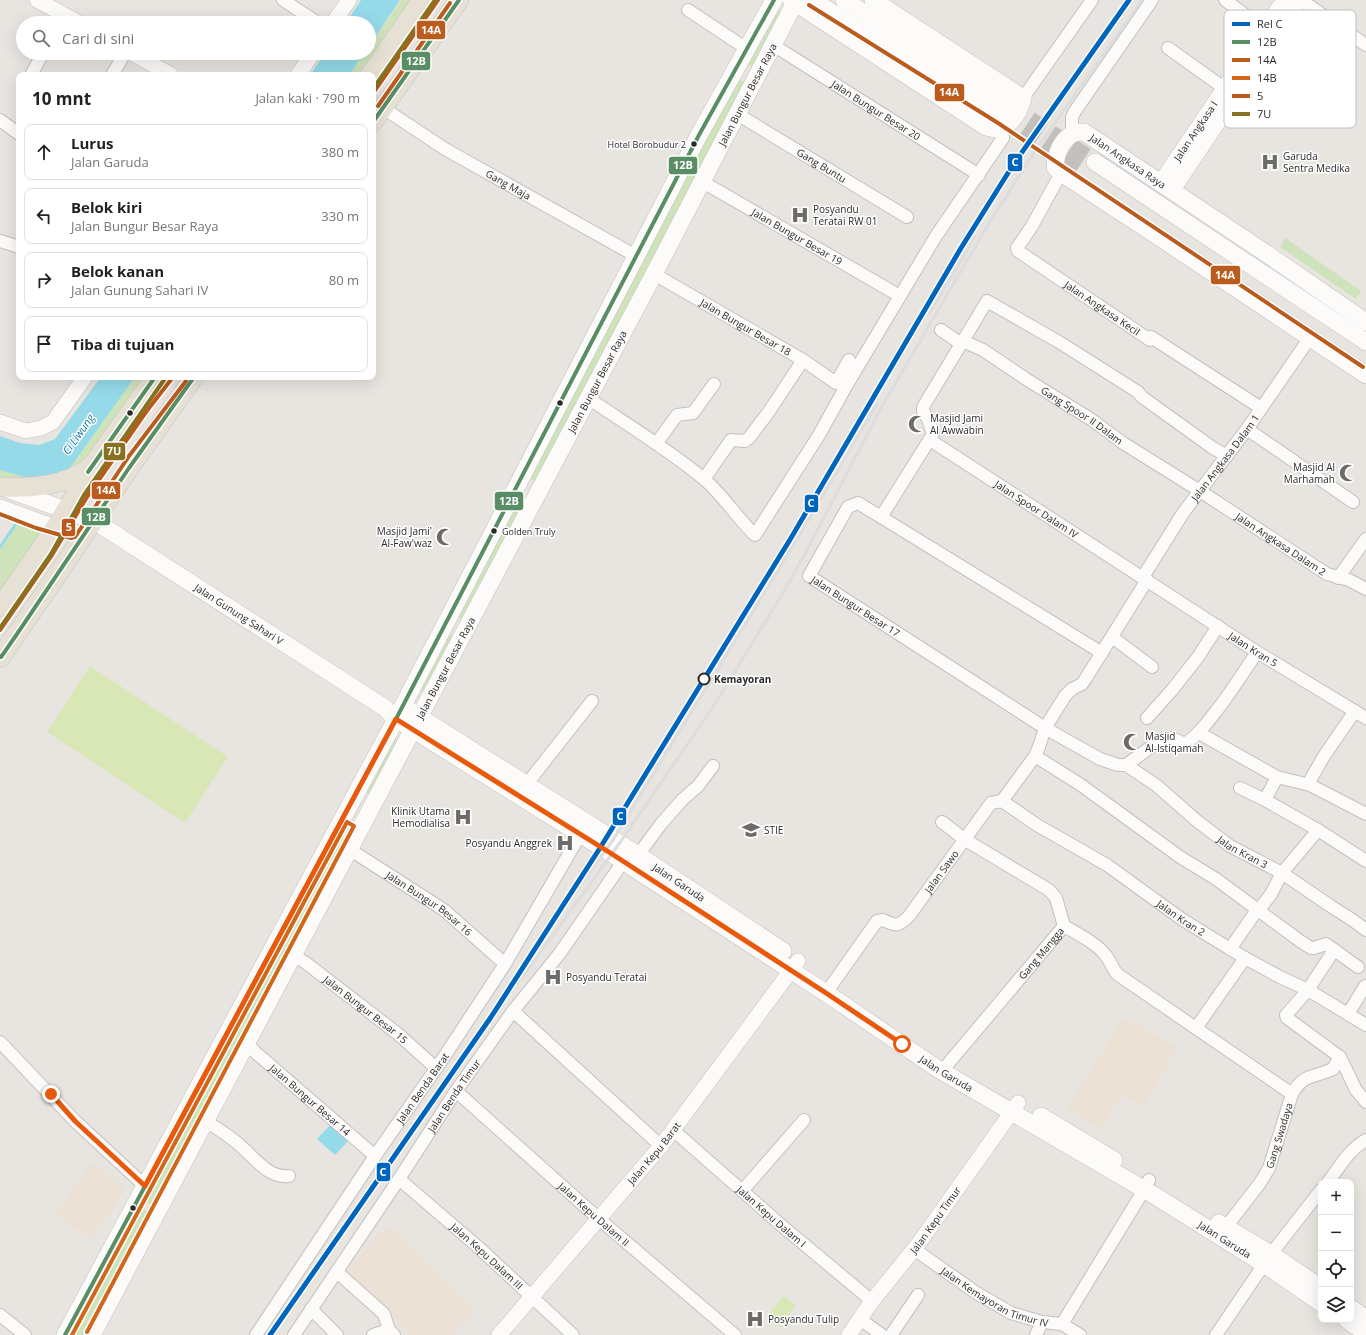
<!DOCTYPE html>
<html lang="id">
<meta charset="utf-8">
<style>
body{margin:0;font-family:"Open Sans",sans-serif;background:#f2f2f2;color:#222}
.controls{position:absolute;right:12px;bottom:12px;display:grid;overflow:hidden;border-radius:8px;box-shadow:0 4px 16px #0002}
.controls button{width:36px;height:36px;display:grid;place-items:center;padding:0;border:0;border-bottom:1px solid #e0e0e0;background:#fff;color:#222;font:20px sans-serif}
.stop{position:absolute;width:12px;height:12px;margin:-9px;border:3px solid #ea580c;border-radius:50%;background:#fff}
.stop.end{background:#ea580c;border-color:#fff;box-shadow:0 1px 4px #0008}
.list{margin:0;padding:0;list-style:none}
h2{display:flex;justify-content:space-between;align-items:center;height:52px;margin:0;padding:0 16px;font-size:17px}
h2 small{font-size:13px;font-weight:400;color:#767676}
.list li{display:grid;grid-template-columns:26px 1fr auto;gap:12px;align-items:center;box-sizing:border-box;height:56px;margin:0 8px 8px;padding:0 8px;border:1px solid #e0e0e0;border-radius:8px}
.list b{display:block;font-size:15px;white-space:nowrap}
.list p{margin:0;font-size:13px;white-space:nowrap;color:#767676}
.list em{font-size:13px;font-style:normal;color:#767676}
.icon{flex:none;width:22px;height:22px;fill:none;stroke:currentColor;stroke-width:2;stroke-linecap:round;stroke-linejoin:round}
.map{position:relative;flex:none;width:1366px;height:1335px;overflow:hidden}
.search{position:absolute;background:#fff;box-shadow:0 4px 16px #0002;left:16px;top:16px;width:360px;height:44px;display:flex;align-items:center;gap:10px;box-sizing:border-box;padding:0 14px;border-radius:22px;color:#767676;font-size:15px}
.panel{position:absolute;background:#fff;box-shadow:0 4px 16px #0002;left:16px;top:72px;width:360px;height:308px;border-radius:8px}
.map>svg:first-child{display:block}
.education{fill:#ebe2d5}
.green{fill:#cee3ba}
.pitch{fill:#d9e7b7}
.water{fill:#95dae9}
.lines{fill:none;stroke-linecap:round;stroke-linejoin:round}
.stream{stroke:#95dae9;stroke-width:3}
.secondary-tunnel{stroke:#c2bfbc;stroke-width:17;stroke-dasharray:17 8;stroke-linecap:butt}
.minor-casing{stroke:#c2c1c1;stroke-width:14}
.tertiary-casing{stroke:#c2c1c1;stroke-width:16}
.secondary-casing{stroke:#c2c1c1;stroke-width:18}
.primary-casing{stroke:#c4c3c1;stroke-width:20}
.minor{stroke:#fcfbfa;stroke-width:12}
.tertiary{stroke:#fcfbfa;stroke-width:15}
.secondary{stroke:#fcfbfa;stroke-width:17}
.primary{stroke:#e6e1d4;stroke-width:19}
.rail{stroke:#deddde;stroke-width:3}
.bus-1-casing{stroke:#fff;stroke-width:7}
.bus-2-casing{stroke:#fff;stroke-width:7}
.bus-3-casing{stroke:#fff;stroke-width:7}
.bus-4-casing{stroke:#fff;stroke-width:7}
.bus-5-casing{stroke:#fff;stroke-width:7}
.bus-1{stroke:#598e64;stroke-width:4}
.bus-2{stroke:#ba5c1e;stroke-width:4}
.bus-3{stroke:#d2661b;stroke-width:4}
.bus-4{stroke:#bc581a;stroke-width:4}
.bus-5{stroke:#877221;stroke-width:4}
.rail-1-casing{stroke:#fff;stroke-width:8}
.rail-1{stroke:#0065bd;stroke-width:5}
.route{stroke:#ea580c;stroke-width:5}
.bus-dot{fill:#2a2a2a;stroke:#fff;stroke-width:1.5}
.stop-dot{fill:#fff;stroke:#2a2a2a;stroke-width:2}
.labels{text-anchor:middle;dominant-baseline:central;stroke-width:3;stroke-linejoin:round;paint-order:stroke}
.bus-label{font-size:9px;fill:#2a2a2a;stroke:#fff;text-anchor:end}
.street-label{font-size:10px;fill:#2a2a2a;stroke:#fff}
.poi-label{font-size:10px;fill:#2a2a2a;stroke:#fff;text-anchor:start}
.stop-label{font-size:10px;font-weight:bold;fill:#2a2a2a;stroke:#fff;text-anchor:start}
.water-label{font-size:11px;font-style:italic;fill:#0f759a;stroke:#fff}
.key{fill:#fff;stroke:#bfbfbf;stroke-width:1}
.key-label{font-size:11px;fill:#2a2a2a}
.line-badge{stroke:#fff;stroke-width:1.5}
.badge-label{font-size:11px;text-anchor:middle;font-weight:bold;fill:#fff}
</style>
<div class="map">
<svg width="1366" height="1335" viewBox="0 0 1366 1335">
<rect width="100%" height="100%" fill="#e8e4e0"/>
<g class="education">
<polygon points="1126,1019 1177,1047 1144,1107 1122,1094 1101,1130 1067,1108 1122,1020"/>
<polygon points="92,1163 126,1189 91,1238 55,1214"/>
<polygon points="390,1225 475,1309 449,1335 412,1335 346,1270"/>
</g>
<g class="green">
<polygon points="401,0 422,0 369,75 349,75 364,53 369,53 369,46"/>
<polygon points="775,8 787,15 778,20 752,66 745,63"/>
<polygon points="737,78 745,82 535,481 528,478"/>
<polygon points="1285,238 1361,291 1356,299 1280,247"/>
<polygon points="135,377 155,377 94,463 69,479 31,487 0,486 0,469 31,479 67,472"/>
<polygon points="518,495 525,499 461,619 455,616"/>
<polygon points="21,516 56,527 0,607 0,547"/>
<polygon points="447,633 453,636 424,692 418,689"/>
<polygon points="392,737 398,740 369,794 363,791"/>
<polygon points="338,836 346,841 152,1205 144,1201"/>
<polygon points="140,1207 148,1211 83,1335 73,1335"/>
</g>
<g class="pitch">
<polygon points="90,666 228,757 185,823 47,732"/>
<polygon points="784,1296 796,1306 778,1327 766,1317"/>
</g>
<g class="water">
<polygon points="361,0 400,0 369,46 369,23 346,23"/>
<polygon points="325,53 364,53 349,75 310,75"/>
<polygon points="101,377 135,377 67,472 31,479 0,470 0,436 20,443 39,445 55,439"/>
<polygon points="333,1122 351,1138 335,1155 317,1139"/>
</g>
<g class="lines">
<polyline class="stream" points="0,547 18,521"/>
<g class="secondary-tunnel">
<polyline points="1009,106 1095,162"/>
<polyline points="1001,118 1083,175"/>
</g>
<g class="minor-casing">
<g id="minor">
<polyline points="283,0 318,23"/>
<polyline points="1225,0 1264,29"/>
<polyline points="1301,0 1366,45"/>
<polyline points="688,10 747,49"/>
<path id="s1" d="M773,45L979,175"/>
<polyline points="1168,48 1224,88"/>
<polyline points="31,75 43,53"/>
<polyline points="112,75 125,53"/>
<polyline points="1023,98 1092,0"/>
<path id="s2" d="M383,108L445,149L636,256"/>
<path id="s3" d="M737,114L907,217"/>
<polyline points="0,120 19,134"/>
<polyline points="1072,134 1072,117 1075,111 1152,0"/>
<path id="s4" d="M1061,173L1032,226L1017,248L1018,251L1150,340L1151,337L1261,408"/>
<path id="s5" d="M701,181L893,292"/>
<polyline points="0,241 19,247"/>
<path id="s6" d="M654,274L803,360L836,383L849,360"/>
<path id="s7" d="M941,330L957,341H963L983,350L1026,379L1092,420L1123,443L1200,491L1327,574L1349,580L1366,589"/>
<path d="M588,398C626,424 668,449 704,479C723,495 737,518 755,535L819,435L845,388L936,236L1003,138L1002,132L1000,130"/>
<polyline points="1247,429 1353,502"/>
<path id="s8" d="M930,440L1257,652L1366,718"/>
<polyline points="656,444 677,415 693,413 714,384"/>
<polyline points="704,479 731,440 745,441 749,438 768,413 803,360"/>
<polyline points="881,517 933,434 928,419 923,411 923,407 987,301 1059,342 1138,392 1142,397 1213,448 1227,456"/>
<path id="s9" d="M1143,577L1183,513L1247,429L1309,339"/>
<polyline points="1338,578 1366,539"/>
<polyline points="1112,637 1152,667"/>
<path id="s10" d="M1102,653L881,517L858,503L848,507L809,576L1045,728L1100,759L1118,765H1126L1159,741L1165,738H1172L1185,744C1198,735 1207,723 1217,710C1231,692 1244,672 1257,652"/>
<polyline points="1147,718 1172,690 1198,657 1218,626"/>
<polyline points="1199,733 1277,777 1310,785 1366,814"/>
<polyline points="1035,756 1081,785 1180,857 1216,879 1300,941 1311,948 1314,948 1326,944 1358,967"/>
<path id="s11" d="M1126,765L1156,785L1197,821L1230,846L1282,873L1332,907L1351,919L1366,930"/>
<polyline points="1308,784 1324,756 1355,711"/>
<polyline points="526,785 592,701"/>
<polyline points="1240,788 1265,800 1318,830 1282,873 1271,894 1258,911"/>
<polyline points="1265,800 1277,777"/>
<path id="s12" d="M1002,801L1037,825L1107,865L1183,920L1245,958L1280,977L1308,990L1366,1025"/>
<polyline points="942,822 964,839 1049,890 1056,898 1064,926"/>
<polyline points="1318,830 1366,861"/>
<path id="s13" d="M349,849L444,910L505,964"/>
<polyline points="638,855 661,824 682,800 698,786 713,766"/>
<path d="M1064,926C1078,934 1098,944 1107,957C1111,963 1113,969 1117,974L1292,1094"/>
<polyline points="1230,949 1257,910"/>
<path id="s14" d="M293,955L306,963L398,1034L436,1068"/>
<polyline points="1308,990 1286,1015 1287,1018 1340,1057 1356,1090 1366,1102"/>
<polyline points="1308,990 1334,950"/>
<path id="s15" d="M826,993L877,921L883,920C896,926 898,927 909,916L991,803L1002,801L1035,756L1039,747L1045,728L1065,696L1072,689L1082,684L1086,678L1147,580"/>
<polyline points="513,1011 661,1146"/>
<polyline points="1348,1014 1365,986"/>
<polyline points="1196,1028 1245,958"/>
<polyline points="0,1042 75,1121 145,1186"/>
<path id="s16" d="M247,1043L255,1052L375,1156"/>
<path id="s17" d="M942,1071L1064,926"/>
<path id="s18" d="M456,1091L599,1219L735,1335"/>
<path d="M205,1121C219,1129 234,1139 245,1150C258,1162 270,1178 289,1176"/>
<path id="s19" d="M673,1130L781,1225L872,1301"/>
<path id="s20" d="M399,1179L477,1246L573,1335"/>
<path d="M1328,1182C1339,1168 1350,1148 1366,1140"/>
<polyline points="742,1191 804,1120"/>
<path id="s21" d="M1226,1227L1260,1183L1269,1168L1292,1094C1304,1073 1313,1078 1333,1069L1340,1057"/>
<path id="s22" d="M914,1249L975,1292L1011,1313L1042,1322L1062,1324L1080,1335"/>
<polyline points="337,1272 384,1314 389,1330 394,1335"/>
<polyline points="311,1309 337,1335"/>
<polyline points="0,1315 25,1335"/>
<polyline points="860,1319 882,1335"/>
<polyline points="1062,1324 1139,1198 1149,1180"/>
<path id="s23" d="M256,1335L375,1156L442,1060L505,964L580,835"/>
<path id="s24" d="M294,1335L399,1179L456,1091L513,1011L560,953L623,862"/>
<polyline points="373,1335 389,1330"/>
<polyline points="891,1335 918,1295"/>
<polyline points="1036,1335 1042,1322"/>
<polyline points="1216,1335 1271,1254 1321,1190"/>
</g>
</g>
<g class="tertiary-casing">
<g id="tertiary">
<polyline points="37,0 79,23"/>
<polyline points="333,23 349,0"/>
<polyline points="132,53 171,75"/>
<polyline points="298,75 313,53"/>
<path id="s25" d="M1160,183L1284,0"/>
<polyline points="1172,191 1300,0"/>
<polyline points="0,422 26,431 41,428 53,422 85,377"/>
<path id="s26" d="M499,1335L661,1146L798,961"/>
<path id="s27" d="M849,1335L872,1301L919,1243L1018,1103"/>
</g>
</g>
<g class="secondary-casing">
<g id="secondary">
<path d="M791,0L986,127L1000,130C1013,122 1019,113 1023,98L873,0"/>
<polyline points="812,0 1001,118"/>
<polyline points="844,0 1009,106"/>
<polyline points="1095,162 1366,342"/>
<path d="M1366,322L1264,252L1084,132C1080,132 1074,132 1071,135C1060,142 1056,155 1055,167L1061,173L1159,237L1366,375"/>
<path id="s28" d="M7,489L93,520L385,708L396,719L612,854L826,993L938,1069L1157,1197L1264,1264L1321,1303"/>
<polyline points="0,508 38,522 83,536"/>
<path id="s29" d="M410,711L638,855L783,951"/>
<polyline points="1041,1116 1114,1160"/>
<polyline points="1219,1223 1271,1254 1321,1288"/>
<polyline points="1351,1308 1366,1319"/>
<polyline points="1347,1320 1366,1333"/>
<polyline points="65,1335 396,719 699,135 774,0"/>
<path id="s30" d="M92,1335L654,274L789,14L795,2L794,0"/>
</g>
</g>
<g class="primary-casing">
<g id="primary">
<polyline points="370,75 422,0"/>
<polyline points="373,122 459,0"/>
<path d="M2,487C32,488 66,486 90,467"/>
<polyline points="0,607 56,527 94,463 155,377"/>
<polyline points="0,658 53,581 128,470 194,377"/>
</g>
</g>
<use href="#minor" class="minor"/>
<use href="#tertiary" class="tertiary"/>
<use href="#secondary" class="secondary"/>
<use href="#primary" class="primary"/>
<g class="rail">
<polyline points="929,314 975,237"/>
<polyline points="545,933 613,840 778,571 877,404"/>
<polyline points="491,1017 527,971 619,844 713,707 783,593 807,550 881,408 985,230 1033,154 1142,0"/>
</g>
<g class="bus-1-casing">
<g id="bus-1">
<polyline points="373,122 459,0"/>
<polyline points="88,472 155,377"/>
<polyline points="0,656 1,657 17,634 129,468 194,377"/>
<polyline points="65,1335 396,719 699,135 774,0"/>
</g>
</g>
<g class="bus-2-casing">
<g id="bus-2">
<polyline points="809,5 998,123 1363,367"/>
<polyline points="378,106 450,3"/>
<polyline points="0,514 36,528 71,538 75,537 129,456 186,381"/>
</g>
</g>
<g class="bus-3-casing">
<polyline id="bus-3" points="72,1335 347,822 354,826 87,1332"/>
</g>
<g class="bus-4-casing">
<g id="bus-4">
<polyline points="373,93 438,0"/>
<polyline points="0,630 52,555 87,497 146,412 173,377"/>
</g>
</g>
<g class="bus-5-casing">
<g id="bus-5">
<polyline points="373,89 435,0"/>
<polyline points="0,628 51,554 84,495 166,377"/>
</g>
</g>
<use href="#bus-1" class="bus-1"/>
<use href="#bus-2" class="bus-2"/>
<use href="#bus-3" class="bus-3"/>
<use href="#bus-4" class="bus-4"/>
<use href="#bus-5" class="bus-5"/>
<g class="rail-1-casing">
<polyline id="rail-1" points="270,1335 491,1017 600,848 791,538 961,248 1013,165 1129,0"/>
</g>
<use href="#rail-1" class="rail-1"/>
</g>
<g class="lines">
<polyline class="route" points="51,1094 75,1121 145,1186 396,719 612,854 826,993 902,1044"/>
</g>
<defs>
<g id="hospital-bare" transform="scale(1.38)"><path d="M-5-5h3v3.5h4V-5h3V5h-3V1.5h-4V5h-3Z" fill="#6c6b6a" stroke="#fff" stroke-width="2.5" paint-order="stroke"/></g>
<g id="mosque-bare" transform="scale(1.38)"><path d="M3.5-4.9A6 6 0 1 0 3.5 4.9A5 5 0 1 1 3.5-4.9Z" fill="#6c6b6a" stroke="#fff" stroke-width="2.5" paint-order="stroke"/></g>
<g id="university-bare" transform="scale(1.38)"><path d="M0-5L7-2L0 1L-7-2ZM-4 1L0 2.5L4 1V4Q0 6-4 4Z" fill="#6c6b6a" stroke="#fff" stroke-width="2.5" paint-order="stroke"/></g>
</defs>
<g fill-rule="evenodd">
<use href="#hospital-bare" x="1270" y="162"/>
<use href="#hospital-bare" x="800" y="215"/>
<use href="#mosque-bare" x="917" y="424"/>
<use href="#mosque-bare" x="1348" y="473"/>
<use href="#mosque-bare" x="445" y="537"/>
<use href="#mosque-bare" x="1132" y="742"/>
<use href="#hospital-bare" x="463" y="817"/>
<use href="#university-bare" x="751" y="830"/>
<use href="#hospital-bare" x="565" y="843"/>
<use href="#hospital-bare" x="553" y="977"/>
<use href="#hospital-bare" x="755" y="1319"/>
</g>
<g class="bus-dot">
<circle cx="694" cy="144" r="3.5"/>
<circle cx="560" cy="403" r="3.5"/>
<circle cx="130" cy="413" r="3.5"/>
<circle cx="494" cy="531" r="3.5"/>
<circle cx="133" cy="1208" r="3.5"/>
</g>
<circle class="stop-dot" cx="704" cy="679" r="5.5"/>
<g class="labels">
<g class="bus-label">
<text x="686" y="144">Hotel Borobudur 2</text>
<text x="502" y="531" text-anchor="start">Golden Truly</text>
</g>
<g class="street-label">
<text stroke="none"><textPath href="#s30" startOffset="1403">Jalan Bungur Besar Raya</textPath></text>
<text stroke="none"><textPath href="#s1" startOffset="122">Jalan Bungur Besar 20</textPath></text>
<text stroke="none"><textPath href="#s25" startOffset="63">Jalan Angkasa I</textPath></text>
<text transform="translate(1128 161) rotate(34)">Jalan Angkasa Raya</text>
<text stroke="none"><textPath href="#s3" startOffset="99">Gang Buntu</textPath></text>
<text stroke="none"><textPath href="#s2" startOffset="147">Gang Maja</textPath></text>
<text stroke="none"><textPath href="#s5" startOffset="111">Jalan Bungur Besar 19</textPath></text>
<text stroke="none"><textPath href="#s4" startOffset="192">Jalan Angkasa Kecil</textPath></text>
<text stroke="none"><textPath href="#s6" startOffset="106">Jalan Bungur Besar 18</textPath></text>
<text stroke="none"><textPath href="#s30" startOffset="1079">Jalan Bungur Besar Raya</textPath></text>
<text stroke="none"><textPath href="#s7" startOffset="166">Gang Spoor II Dalam</textPath></text>
<text stroke="none"><textPath href="#s9" startOffset="145">Jalan Angkasa Dalam 1</textPath></text>
<text stroke="none"><textPath href="#s8" startOffset="127">Jalan Spoor Dalam IV</textPath></text>
<text stroke="none"><textPath href="#s7" startOffset="403">Jalan Angkasa Dalam 2</textPath></text>
<text stroke="none"><textPath href="#s10" startOffset="432">Jalan Bungur Besar 17</textPath></text>
<text stroke="none"><textPath href="#s28" startOffset="265">Jalan Gunung Sahari V</textPath></text>
<text stroke="none"><textPath href="#s8" startOffset="385">Jalan Kran 5</textPath></text>
<text stroke="none"><textPath href="#s30" startOffset="755">Jalan Bungur Besar Raya</textPath></text>
<text stroke="none"><textPath href="#s11" startOffset="146">Jalan Kran 3</textPath></text>
<text stroke="none"><textPath href="#s15" startOffset="179">Jalan Sawo</textPath></text>
<text stroke="none"><textPath href="#s29" startOffset="319">Jalan Garuda</textPath></text>
<text stroke="none"><textPath href="#s13" startOffset="97">Jalan Bungur Besar 16</textPath></text>
<text stroke="none"><textPath href="#s12" startOffset="214">Jalan Kran 2</textPath></text>
<text stroke="none"><textPath href="#s17" startOffset="154">Gang Mangga</textPath></text>
<text stroke="none"><textPath href="#s14" startOffset="91">Jalan Bungur Besar 15</textPath></text>
<text stroke="none"><textPath href="#s28" startOffset="1109">Jalan Garuda</textPath></text>
<text stroke="none"><textPath href="#s23" startOffset="298">Jalan Benda Barat</textPath></text>
<text stroke="none"><textPath href="#s24" startOffset="288">Jalan Benda Timur</textPath></text>
<text stroke="none"><textPath href="#s16" startOffset="85">Jalan Bungur Besar 14</textPath></text>
<text stroke="none"><textPath href="#s21" startOffset="107">Gang Swadaya</textPath></text>
<text stroke="none"><textPath href="#s26" startOffset="239">Jalan Kepu Barat</textPath></text>
<text stroke="none"><textPath href="#s18" startOffset="185">Jalan Kepu Dalam II</textPath></text>
<text stroke="none"><textPath href="#s19" startOffset="131">Jalan Kepu Dalam I</textPath></text>
<text stroke="none"><textPath href="#s27" startOffset="144">Jalan Kepu Timur</textPath></text>
<text stroke="none"><textPath href="#s28" startOffset="1433">Jalan Garuda</textPath></text>
<text stroke="none"><textPath href="#s20" startOffset="117">Jalan Kepu Dalam III</textPath></text>
<text stroke="none"><textPath href="#s22" startOffset="95">Jalan Kemayoran Timur IV</textPath></text>
</g>
<g class="poi-label">
<text x="1283" y="156">Garuda<tspan x="1283" dy="12">Sentra Medika</tspan></text>
<text x="813" y="209">Posyandu<tspan x="813" dy="12">Teratai RW 01</tspan></text>
<text x="930" y="418">Masjid Jami<tspan x="930" dy="12">Al Awwabin</tspan></text>
<text x="1335" y="467" text-anchor="end">Masjid Al<tspan x="1335" dy="12">Marhamah</tspan></text>
<text x="432" y="531" text-anchor="end">Masjid Jami'<tspan x="432" dy="12">Al-Faw'waz</tspan></text>
<text x="1145" y="736">Masjid<tspan x="1145" dy="12">Al-Istiqamah</tspan></text>
<text x="450" y="811" text-anchor="end">Klinik Utama<tspan x="450" dy="12">Hemodialisa</tspan></text>
<text x="764" y="830">STIE</text>
<text x="552" y="843" text-anchor="end">Posyandu Anggrek</text>
<text x="566" y="977">Posyandu Teratai</text>
<text x="768" y="1319">Posyandu Tulip</text>
</g>
<g class="stop-label">
<text x="714" y="679">Kemayoran</text>
</g>
<g class="water-label">
<text transform="translate(78 434) rotate(-55)">Ci Liwung</text>
</g>
</g>
<rect x="1224" y="10" width="132" height="118" rx="6" class="key"/>
<rect x="1232" y="22" width="18" height="4" fill="#0065bd"/>
<rect x="1232" y="40" width="18" height="4" fill="#598e64"/>
<rect x="1232" y="58" width="18" height="4" fill="#ba5c1e"/>
<rect x="1232" y="76" width="18" height="4" fill="#d2661b"/>
<rect x="1232" y="94" width="18" height="4" fill="#bc581a"/>
<rect x="1232" y="112" width="18" height="4" fill="#877221"/>
<g class="key-label">
<text x="1257" y="28">Rel C</text>
<text x="1257" y="46">12B</text>
<text x="1257" y="64">14A</text>
<text x="1257" y="82">14B</text>
<text x="1257" y="100">5</text>
<text x="1257" y="118">7U</text>
</g>
<g class="line-badge">
<rect x="416" y="20" width="30" height="20" rx="4" fill="#ba5c1e"/>
<rect x="401" y="51" width="30" height="20" rx="4" fill="#598e64"/>
<rect x="934" y="83" width="31" height="19" rx="4" fill="#ba5c1e"/>
<rect x="1007" y="153" width="16" height="19" rx="4" fill="#0065bd"/>
<rect x="668" y="156" width="30" height="19" rx="4" fill="#598e64"/>
<rect x="1210" y="265" width="31" height="20" rx="4" fill="#ba5c1e"/>
<rect x="103" y="442" width="23" height="19" rx="4" fill="#877221"/>
<rect x="91" y="481" width="30" height="19" rx="4" fill="#ba5c1e"/>
<rect x="494" y="491" width="30" height="20" rx="4" fill="#598e64"/>
<rect x="804" y="494" width="15" height="19" rx="4" fill="#0065bd"/>
<rect x="81" y="507" width="30" height="19" rx="4" fill="#598e64"/>
<rect x="61" y="518" width="15" height="19" rx="4" fill="#bc581a"/>
<rect x="612" y="807" width="15" height="19" rx="4" fill="#0065bd"/>
<rect x="376" y="1162" width="15" height="20" rx="4" fill="#0065bd"/>
</g>
<g class="badge-label">
<text x="431" y="34">14A</text>
<text x="416" y="65">12B</text>
<text x="949" y="96">14A</text>
<text x="1015" y="166">C</text>
<text x="683" y="169">12B</text>
<text x="1225" y="279">14A</text>
<text x="114" y="455">7U</text>
<text x="106" y="494">14A</text>
<text x="509" y="505">12B</text>
<text x="811" y="507">C</text>
<text x="96" y="521">12B</text>
<text x="69" y="531">5</text>
<text x="620" y="820">C</text>
<text x="383" y="1176">C</text>
</g>
</svg>
<div class="controls">
<button>+</button>
<button>−</button>
<button><svg class="icon" aria-label="locate" viewBox="0 0 24 24"><circle cx="12" cy="12" r="6"/><path d="M12 2v4M12 18v4M2 12h4M18 12h4"/></svg></button>
<button><svg class="icon" aria-label="layers" viewBox="0 0 24 24"><path d="M12 4l9 5-9 5-9-5zM3 14l9 5 9-5"/></svg></button>
</div>
<div class="stop" style="left:902px;top:1044px"></div>
<div class="stop end" style="left:51px;top:1094px"></div>
<div class="search"><svg class="icon" aria-label="search" viewBox="0 0 24 24"><circle cx="10" cy="10" r="6"/><path d="M15 15l6 6"/></svg>Cari di sini</div>
<section class="panel">
<h2>10 mnt<small>Jalan kaki · 790 m</small></h2>
<ul class="list">
<li><svg class="icon" aria-label="ahead" viewBox="0 0 24 24"><path d="M12 20V5M6 11l6-6 6 6"/></svg><div><b>Lurus</b><p>Jalan Garuda</p></div><em>380 m</em></li>
<li><svg class="icon" aria-label="left" viewBox="0 0 24 24"><path d="M17 20v-9H6M10 6l-5 5 5 5"/></svg><div><b>Belok kiri</b><p>Jalan Bungur Besar Raya</p></div><em>330 m</em></li>
<li><svg class="icon" aria-label="right" viewBox="0 0 24 24"><path d="M7 20v-9h11M14 6l5 5-5 5"/></svg><div><b>Belok kanan</b><p>Jalan Gunung Sahari IV</p></div><em>80 m</em></li>
<li><svg class="icon" aria-label="arrive" viewBox="0 0 24 24"><path d="M6 21V4h12l-3 4 3 4H6"/></svg><div><b>Tiba di tujuan</b></div></li>
</ul>
</section>
</div>
